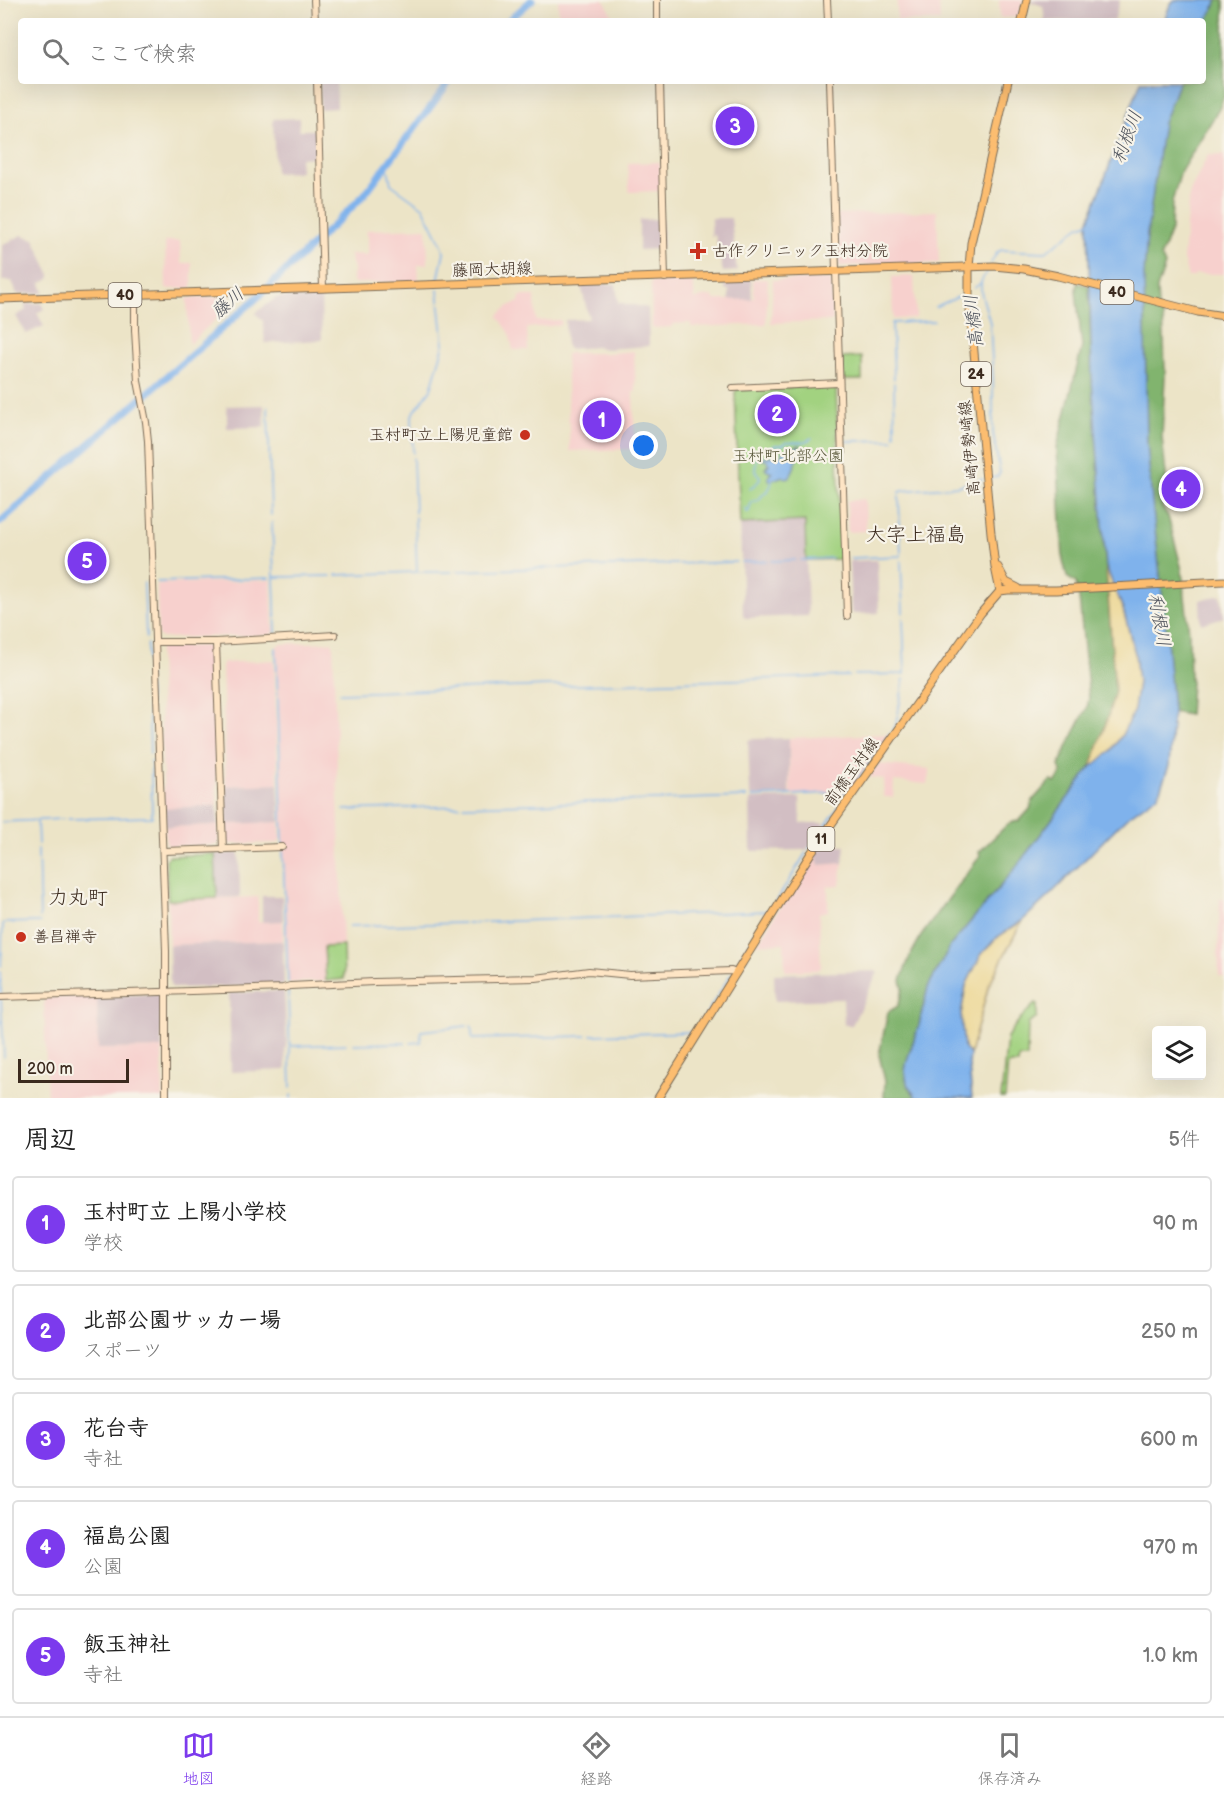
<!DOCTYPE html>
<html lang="ja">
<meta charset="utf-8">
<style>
body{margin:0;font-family:"Balsamiq Sans","Klee One",sans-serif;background:#f6f6f6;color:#222}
.controls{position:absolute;right:18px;bottom:18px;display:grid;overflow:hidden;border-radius:6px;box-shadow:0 6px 24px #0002}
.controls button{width:54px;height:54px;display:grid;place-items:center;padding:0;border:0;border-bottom:2px solid #e0e0e0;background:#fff;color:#222;font:30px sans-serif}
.scale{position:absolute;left:18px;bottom:15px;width:111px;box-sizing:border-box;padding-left:6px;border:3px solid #3b2a1e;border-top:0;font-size:16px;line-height:21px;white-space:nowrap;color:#3b2a1e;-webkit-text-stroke:4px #f7f3e8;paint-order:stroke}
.you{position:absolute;left:644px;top:446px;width:21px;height:21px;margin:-15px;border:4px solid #fff;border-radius:50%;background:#1a73e8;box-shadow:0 0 0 9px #1a73e833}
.badge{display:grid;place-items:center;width:39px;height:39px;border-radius:50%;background:#7c3aed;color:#fff;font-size:20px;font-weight:700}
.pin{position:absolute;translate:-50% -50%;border:3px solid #fff;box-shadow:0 2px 6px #0006}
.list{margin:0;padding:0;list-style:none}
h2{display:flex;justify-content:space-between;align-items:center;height:78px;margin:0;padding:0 24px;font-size:26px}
h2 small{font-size:20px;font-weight:400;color:#767676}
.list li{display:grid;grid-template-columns:39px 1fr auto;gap:18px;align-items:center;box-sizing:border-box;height:96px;margin:0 12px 12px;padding:0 12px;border:2px solid #e0e0e0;border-radius:6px}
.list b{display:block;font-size:22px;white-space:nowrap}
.list p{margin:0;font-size:20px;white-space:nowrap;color:#767676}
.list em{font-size:20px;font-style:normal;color:#767676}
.icon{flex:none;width:33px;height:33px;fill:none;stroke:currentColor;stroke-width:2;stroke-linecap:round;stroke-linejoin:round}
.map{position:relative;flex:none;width:1224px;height:1098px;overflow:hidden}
.search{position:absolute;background:#fff;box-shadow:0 6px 24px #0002;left:18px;right:18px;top:18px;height:66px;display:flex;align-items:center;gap:15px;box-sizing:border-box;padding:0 21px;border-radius:6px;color:#767676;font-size:22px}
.sheet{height:618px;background:#fff}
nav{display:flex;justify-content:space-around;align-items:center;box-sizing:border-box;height:84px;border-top:2px solid #e0e0e0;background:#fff;font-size:16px;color:#767676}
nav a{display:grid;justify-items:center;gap:3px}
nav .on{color:#7c3aed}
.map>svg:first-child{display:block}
.built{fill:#f7d0cd}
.industrial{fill:#d2bec3}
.green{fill:#a2d280;stroke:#6e7e4f;stroke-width:1.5}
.forest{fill:#81b46e;stroke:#5e6f46;stroke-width:1.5}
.sand{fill:#eeda9e;stroke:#94825e;stroke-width:1.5}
.water{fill:#7fb2ec;stroke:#5d6e85;stroke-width:1.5}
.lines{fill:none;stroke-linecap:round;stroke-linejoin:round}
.stream{stroke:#7fb2ec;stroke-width:1.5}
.river{stroke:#7fb2ec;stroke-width:7}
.secondary-casing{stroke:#796b59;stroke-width:8}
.primary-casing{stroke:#796b59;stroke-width:9}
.secondary{stroke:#fee5c5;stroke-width:6}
.primary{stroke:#fcbd6f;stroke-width:7}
.poi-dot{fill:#c8321e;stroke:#f7f3e8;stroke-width:2}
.labels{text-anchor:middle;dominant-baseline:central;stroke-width:4.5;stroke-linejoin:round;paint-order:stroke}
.shield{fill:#f7f3e8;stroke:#73665b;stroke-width:1.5}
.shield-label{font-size:15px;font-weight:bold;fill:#3b2a1e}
.poi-label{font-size:16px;fill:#3b2a1e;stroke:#f7f3e8;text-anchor:start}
.street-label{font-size:16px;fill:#3b2a1e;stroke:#f7f3e8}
.park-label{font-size:16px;fill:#555436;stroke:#f7f3e8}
.water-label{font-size:18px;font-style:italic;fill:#4f535c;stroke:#f7f3e8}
.quarter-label{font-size:20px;fill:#3b2a1e;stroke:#f7f3e8}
</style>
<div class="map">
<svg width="1224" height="1098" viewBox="0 0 1224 1098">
<rect width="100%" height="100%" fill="#f7f3e8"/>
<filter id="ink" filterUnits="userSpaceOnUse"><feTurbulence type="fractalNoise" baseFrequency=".0167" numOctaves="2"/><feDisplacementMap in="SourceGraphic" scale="12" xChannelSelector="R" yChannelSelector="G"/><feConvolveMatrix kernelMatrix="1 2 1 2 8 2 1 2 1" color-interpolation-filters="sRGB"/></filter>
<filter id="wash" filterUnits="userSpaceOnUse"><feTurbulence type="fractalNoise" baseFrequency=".008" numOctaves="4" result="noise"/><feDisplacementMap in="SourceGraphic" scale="24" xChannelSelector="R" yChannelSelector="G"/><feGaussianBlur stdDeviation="1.35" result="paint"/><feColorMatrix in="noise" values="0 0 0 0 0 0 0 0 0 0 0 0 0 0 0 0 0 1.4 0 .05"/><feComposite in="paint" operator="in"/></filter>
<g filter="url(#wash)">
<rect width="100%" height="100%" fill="#ece4c7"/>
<g class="built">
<polygon points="558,0 604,0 616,21 559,21"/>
<polygon points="897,0 939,0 940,21 897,21"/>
<polygon points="999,0 1023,0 1019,17 1000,18"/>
<polygon points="1208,155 1224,155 1224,274 1195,274 1194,277 1188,277 1183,259 1188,202 1190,192"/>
<polygon points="660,162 660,191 629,192 628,163"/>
<polygon points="937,211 939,263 839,266 837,214"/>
<polygon points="427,228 428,264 418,265 419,282 353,283 353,265 351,263 350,254 367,255 367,230"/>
<polygon points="165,241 180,241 181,263 192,263 192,288 166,289"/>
<polygon points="914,276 916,318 893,319 892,277"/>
<polygon points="753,279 768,279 766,324 691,327 691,323 672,324 672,327 652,328 651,282 693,280 695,300 701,297 713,296 714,300 729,300 754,298"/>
<polygon points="829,279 831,281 833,321 771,323 773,280"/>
<polygon points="520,296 535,296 536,321 561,320 561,325 527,328 528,350 513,350 509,332 498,316 509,306 519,302"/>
<polygon points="230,297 230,306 189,344 187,298"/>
<polygon points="634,351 636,392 633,392 635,449 570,451 566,355 568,353 608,353"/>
<polygon points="865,499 866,531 848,532 847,501"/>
<polygon points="271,580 273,632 270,635 162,638 158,635 157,584"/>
<polygon points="331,642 333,644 343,946 324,947 326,981 289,983 277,646 280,644"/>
<polygon points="209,646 212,649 217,806 164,808 159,651 162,647"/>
<polygon points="274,660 278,784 226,786 222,663"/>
<polygon points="888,734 847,791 790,794 789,738"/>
<polygon points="878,764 930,769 927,784 894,781 893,797 883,797 884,779 869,777"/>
<polygon points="280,822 280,839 278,843 230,844 227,841 227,824"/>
<polygon points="218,825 218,841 216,845 169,846 166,843 165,827"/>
<polygon points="815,851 819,865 843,863 840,885 828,886 828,911 819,913 821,968 818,970 785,971 784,943 757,944"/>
<polygon points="258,897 258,922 283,921 283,941 169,945 168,900"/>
<polygon points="1220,898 1224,898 1224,991 1224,977 1219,976 1218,948"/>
<polygon points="97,996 98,1049 162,1048 163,1098 47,1098 44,999 46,998"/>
</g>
<g class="industrial">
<polygon points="1030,0 1120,0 1114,21 1045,21 1043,6 1031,2"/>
<polygon points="320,81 336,81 337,108 320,109"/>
<polygon points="299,118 299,130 316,130 317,157 300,158 300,172 275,173 273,119"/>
<polygon points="712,218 731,218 737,271 723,272 715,235 711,236"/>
<polygon points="659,219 662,221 662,249 639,250 639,220"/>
<polygon points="22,235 34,239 51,276 49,279 41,283 44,293 17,294 12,281 2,281 3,245"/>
<polygon points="751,279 752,299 729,300 729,290 725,290 725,280"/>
<polygon points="600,284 616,284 618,303 624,303 625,305 633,305 648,308 649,346 606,349 596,347 568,349 566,347 565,320 589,319 581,285"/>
<polygon points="321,294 322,340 265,343 263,321 255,313 276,298"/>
<polygon points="41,303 44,309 37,313 44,326 26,334 16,316 26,310 24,304"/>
<polygon points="264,405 265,427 227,428 227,406"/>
<polygon points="805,521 808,616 745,618 743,615 740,524"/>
<polygon points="877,560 879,613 854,614 851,612 849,562 850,561"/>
<polygon points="1221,595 1224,617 1201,624 1200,600"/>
<polygon points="789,738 789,794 752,796 750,793 748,741 750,739"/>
<polygon points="278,784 280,822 227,824 226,786"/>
<polygon points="800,798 801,823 825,823 806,850 753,851 751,849 750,801 751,799"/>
<polygon points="217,806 218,825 165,827 164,808"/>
<polygon points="837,837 840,846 845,846 843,863 819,865 815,851 822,841"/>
<polygon points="239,853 240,897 217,898 215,854"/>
<polygon points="262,896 282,896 283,921 262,922"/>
<polygon points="283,941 284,985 174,988 170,985 169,945"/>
<polygon points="877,971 878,972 852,1025 844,1025 843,999 775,1001 774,974"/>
<polygon points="284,991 287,1048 285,1048 286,1070 231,1072 229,993"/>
<polygon points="158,994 160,995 162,1048 98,1049 97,996"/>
</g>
<g class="green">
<polygon points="862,357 862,380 843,380 842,358"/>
<polygon points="834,386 836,387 841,559 806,560 805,521 740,524 735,392 738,389"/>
<polygon points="215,854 217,898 168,900 166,859 169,856"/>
<polygon points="343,946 344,979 326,981 324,947"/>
<polygon points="1035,1004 1037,1005 1037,1018 1028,1024 1027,1058 1019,1058 1018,1064 1008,1064 1005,1098 1001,1098 1007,1037 1020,1019"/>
</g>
<g class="forest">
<polygon points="1218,0 1224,0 1224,96 1219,109 1181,171 1172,202 1171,230 1161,256 1165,265 1157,289 1158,308 1163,317 1164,335 1165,376 1162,437 1168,493 1163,500 1162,507 1168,516 1182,570 1189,632 1190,679 1191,682 1189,715 1173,712 1168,650 1152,501 1147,443 1144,275 1147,234 1163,123 1179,81 1203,81 1203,28"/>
<polygon points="1077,283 1089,286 1092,380 1115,691 1109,717 1091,767 1014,870 951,945 928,987 919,1025 907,1060 905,1071 907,1083 916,1098 884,1098 885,1081 879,1055 888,1012 898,1006 903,989 901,980 910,956 921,936 980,856 979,852 1008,824 1020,820 1030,809 1033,800 1051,780 1055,783 1062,773 1059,766 1069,743 1087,708 1089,698 1079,598 1076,583 1067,577 1063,560 1057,447 1082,347 1076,291"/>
</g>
<g class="sand">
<polygon points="1106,567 1123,609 1135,653 1138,682 1134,710 1122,735 1110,752 1091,767 1108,717 1115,691"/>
<polygon points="1022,921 989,985 970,1054 964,1048 962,1040 961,1014 966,985 981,955 996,938"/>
</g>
<g class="water">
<polygon points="1174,0 1218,0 1203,28 1203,21 1164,21 1170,5"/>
<polygon points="1141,81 1179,81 1163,123 1147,234 1144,275 1147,443 1152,501 1168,650 1173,712 1169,766 1158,795 1125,819 1051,894 1022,921 996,938 981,955 966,985 961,1014 964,1048 970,1054 969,1065 972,1098 916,1098 907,1083 905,1071 907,1060 919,1025 928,987 951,945 1014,870 1091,767 1110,752 1122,735 1134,710 1138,682 1135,653 1123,609 1106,567 1092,380 1088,223"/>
<polygon points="801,445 798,448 798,458 790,477 785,478 783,476 770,481 768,477 772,472 765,469 769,464 767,460 763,460 763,457 783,455 783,450 792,451 795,447"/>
</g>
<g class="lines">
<g class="stream">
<polyline points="389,163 388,169 391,184 423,207 443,247 444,252 438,281"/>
<polyline points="991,263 997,252 1002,250 1046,252 1078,227 1090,222"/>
<polyline points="987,270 981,282 981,292 990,323 993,379 993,433 1000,473 997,477 991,478"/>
<polyline points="974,288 981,283"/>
<polyline points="935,307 958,297"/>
<polyline points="894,379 892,323 934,321"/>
<polyline points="894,383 895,435"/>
<polyline points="268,407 271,515"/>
<polyline points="846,441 893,440"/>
<polyline points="769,447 771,448 775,445 783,445 786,442 804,442 812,438"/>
<polyline points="413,453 412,415 431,389 444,344 438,290"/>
<polyline points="413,458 415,513"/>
<polyline points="750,489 759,481 760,477 755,469 759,449"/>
<polyline points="899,493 901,491 957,486 983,479"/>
<path d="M745,508L747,512L749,511L751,502L759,500C763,491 770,493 772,481"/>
<polyline points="272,522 276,633"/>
<polyline points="850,558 901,556 899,496"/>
<polyline points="801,560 832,558"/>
<polyline points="772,561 795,560"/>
<polyline points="901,561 903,613"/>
<polyline points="741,562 767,561"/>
<polyline points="456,571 736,562"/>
<polyline points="418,572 452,572"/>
<polyline points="336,575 417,572 415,517"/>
<polyline points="275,577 331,576"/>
<polyline points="157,582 270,578"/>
<polyline points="144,583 146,638"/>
<polyline points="147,644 150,754"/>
<polyline points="276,648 283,845"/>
<polyline points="854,675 905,674 903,618"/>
<polyline points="459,689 849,676"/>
<polyline points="340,693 456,689"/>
<polyline points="893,730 896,724 904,679"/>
<polyline points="752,797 849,792 890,733"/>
<polyline points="464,806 747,797"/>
<polyline points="344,810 460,806"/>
<polyline points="68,819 152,817 151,761"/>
<polyline points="37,821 38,844"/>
<polyline points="2,822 63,819"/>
<polyline points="38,849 40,918"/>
<polyline points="809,849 846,797"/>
<polyline points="283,850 288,983"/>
<polyline points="467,923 769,911"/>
<polyline points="349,926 464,923"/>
<polyline points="1,967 3,923 40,922"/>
<polyline points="736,967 806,853"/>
<polyline points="0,972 1,993"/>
<polyline points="288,992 291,1088"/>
<polyline points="1,1000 4,1057"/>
<polyline points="471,1026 472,1027 472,1039 586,1036"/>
<polyline points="591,1035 695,1032 731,974"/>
<polyline points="411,1043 421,1042 421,1031 467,1026"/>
<polyline points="353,1044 405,1043"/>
<polyline points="291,1046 346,1044"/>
<polyline points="291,1095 291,1098"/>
</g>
<g class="river">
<polyline points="508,21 532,0"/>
<polyline points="0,522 259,296 342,217 364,195 450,81"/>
</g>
</g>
</g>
<g filter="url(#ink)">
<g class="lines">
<g class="secondary-casing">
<g id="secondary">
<polyline points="314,0 315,21"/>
<polyline points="657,0 657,21"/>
<polyline points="827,0 828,21"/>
<polyline points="317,81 323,288"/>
<polyline points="660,81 665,278"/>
<polyline points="830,81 847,616"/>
<polyline points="135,295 135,330 138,381 146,422 148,441 166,951 166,1098"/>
<polyline points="733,388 839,383"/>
<polyline points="155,642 216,642 335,635"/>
<polyline points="216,642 223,850"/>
<polyline points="163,851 282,847"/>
<polyline points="0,997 283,988 290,986 374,982 536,978 589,971 630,975 731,971 736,973"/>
</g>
</g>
<g class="primary-casing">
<g id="primary">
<polyline points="1022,21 1027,0"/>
<polyline points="0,299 994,266 1024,269 1058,276 1198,312 1224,316"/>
<polyline points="998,567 1006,582 1018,588"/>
<polyline points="1000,591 995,567 991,533 969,299 969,267 971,243 1008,81"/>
<polyline points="1000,591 1008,590 1056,590 1224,581"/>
<polyline points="658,1098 811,853 981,613 1000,591"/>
</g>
</g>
<use href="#secondary" class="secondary"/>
<use href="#primary" class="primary"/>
</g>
</g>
<g class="poi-dot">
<path d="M695 242h6v6h6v6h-6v6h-6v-6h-6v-6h6z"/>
<circle cx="525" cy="435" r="6"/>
<circle cx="21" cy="937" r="6"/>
</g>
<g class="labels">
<g class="shield">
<rect x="1100.5" y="280" width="33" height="24" rx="4.5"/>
<rect x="108.5" y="283" width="33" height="24" rx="4.5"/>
<rect x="961" y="362" width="30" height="24" rx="4.5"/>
<rect x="807.5" y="827" width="27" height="24" rx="4.5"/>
</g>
<g class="shield-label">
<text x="1117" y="292">40</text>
<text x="125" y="295">40</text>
<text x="976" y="374">24</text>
<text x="821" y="839">11</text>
</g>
<g class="poi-label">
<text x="712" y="251">古作クリニック玉村分院</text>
<text x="513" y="435" text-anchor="end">玉村町立上陽児童館</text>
<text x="33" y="937">善昌禅寺</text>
</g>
<g class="street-label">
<text transform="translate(492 270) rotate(-2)">藤岡大胡線</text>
<text transform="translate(970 448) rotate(-96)">高崎伊勢崎線</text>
<text transform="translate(852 772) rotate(-54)">前橋玉村線</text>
</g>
<g class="park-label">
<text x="788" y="456">玉村町北部公園</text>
</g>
<g class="water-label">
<text transform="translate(1127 137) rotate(-69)">利根川</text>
<text transform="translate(228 303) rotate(-41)">藤川</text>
<text transform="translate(974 321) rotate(-97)">高橋川</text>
<text transform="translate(1159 620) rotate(80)">利根川</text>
</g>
<g class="quarter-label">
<text x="916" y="535">大字上福島</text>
<text x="78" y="898">力丸町</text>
</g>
</g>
</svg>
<div class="controls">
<button><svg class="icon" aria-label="layers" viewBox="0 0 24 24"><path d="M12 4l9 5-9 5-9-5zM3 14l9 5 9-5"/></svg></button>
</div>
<div class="scale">200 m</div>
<div class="you"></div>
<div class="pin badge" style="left:602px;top:420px">1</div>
<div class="pin badge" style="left:777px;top:414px">2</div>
<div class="pin badge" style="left:735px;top:126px">3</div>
<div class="pin badge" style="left:1181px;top:489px">4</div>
<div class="pin badge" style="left:87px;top:561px">5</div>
<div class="search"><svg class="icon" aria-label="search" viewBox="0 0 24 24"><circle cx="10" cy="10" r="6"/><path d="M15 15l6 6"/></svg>ここで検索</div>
</div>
<section class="sheet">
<h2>周辺<small>5件</small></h2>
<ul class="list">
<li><span class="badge">1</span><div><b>玉村町立 上陽小学校</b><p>学校</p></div><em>90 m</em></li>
<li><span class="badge">2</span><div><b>北部公園サッカー場</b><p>スポーツ</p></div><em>250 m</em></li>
<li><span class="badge">3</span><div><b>花台寺</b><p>寺社</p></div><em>600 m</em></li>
<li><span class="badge">4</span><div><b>福島公園</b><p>公園</p></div><em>970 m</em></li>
<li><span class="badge">5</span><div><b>飯玉神社</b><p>寺社</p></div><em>1.0 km</em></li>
</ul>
</section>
<nav>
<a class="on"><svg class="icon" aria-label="map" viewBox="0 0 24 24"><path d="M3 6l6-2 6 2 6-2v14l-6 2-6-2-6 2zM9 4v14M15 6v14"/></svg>地図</a>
<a><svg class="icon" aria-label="directions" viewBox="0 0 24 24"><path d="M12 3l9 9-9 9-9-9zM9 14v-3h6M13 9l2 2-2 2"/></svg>経路</a>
<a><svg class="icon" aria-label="saved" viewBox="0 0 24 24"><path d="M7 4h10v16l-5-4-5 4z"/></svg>保存済み</a>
</nav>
